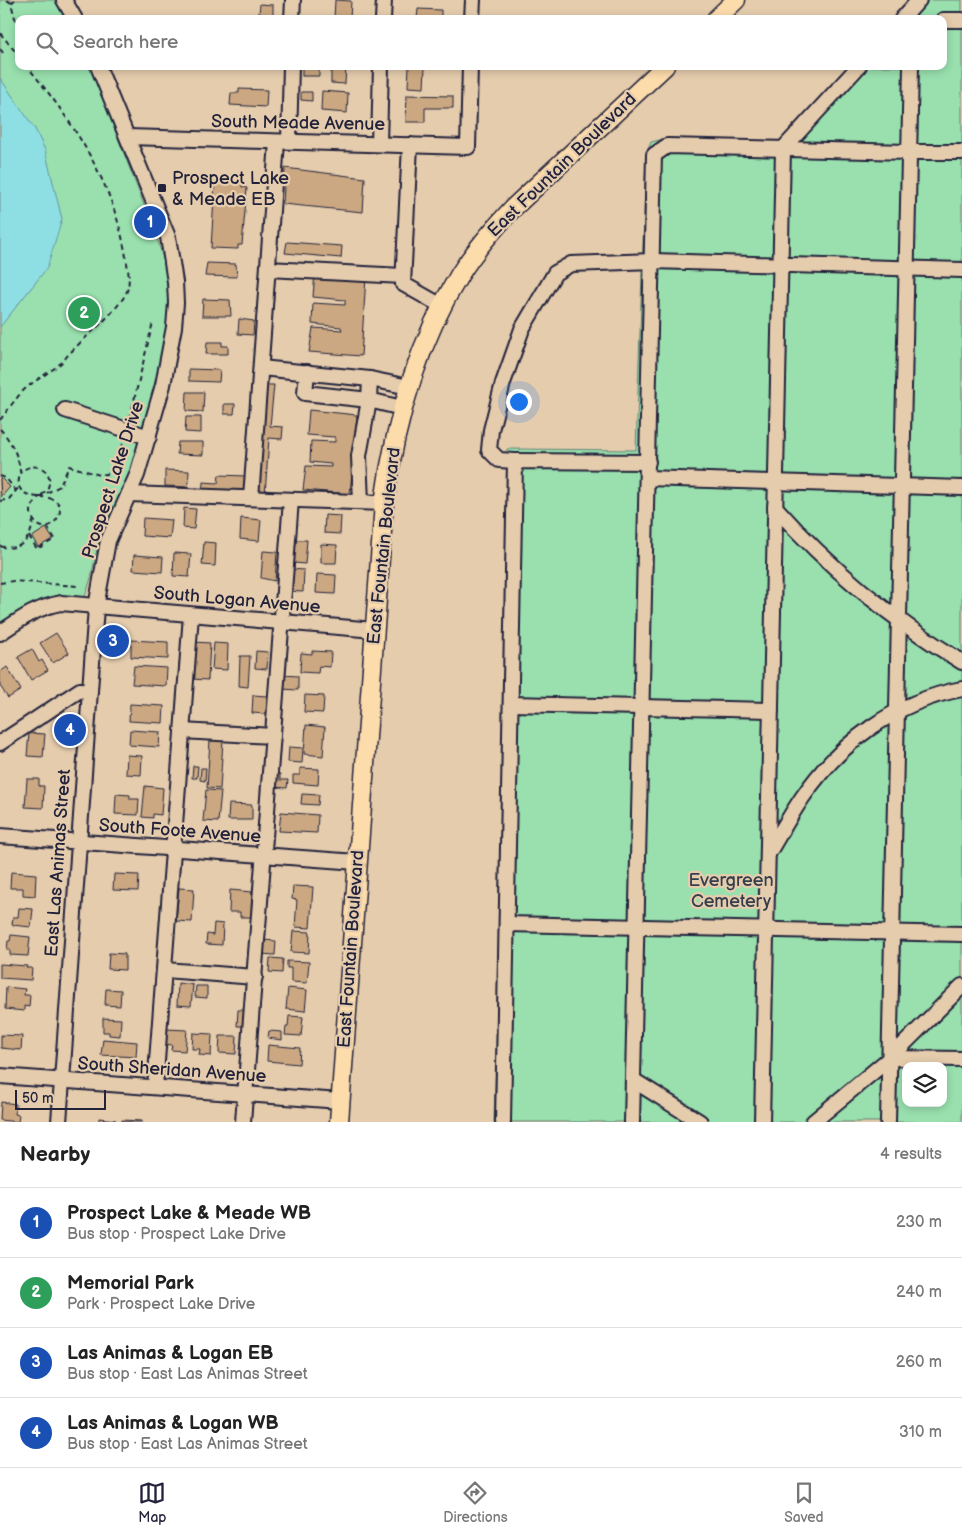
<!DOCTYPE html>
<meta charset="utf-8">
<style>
body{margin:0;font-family:"Balsamiq Sans",sans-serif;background:#f6f6f6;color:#222}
.controls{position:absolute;right:15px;bottom:15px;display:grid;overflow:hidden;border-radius:10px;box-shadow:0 2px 8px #0003}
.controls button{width:45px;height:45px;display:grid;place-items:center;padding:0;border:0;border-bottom:1px solid #e0e0e0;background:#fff;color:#222;font:25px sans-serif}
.scale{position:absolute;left:15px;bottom:12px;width:91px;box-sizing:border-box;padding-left:5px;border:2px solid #22223b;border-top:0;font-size:14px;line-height:18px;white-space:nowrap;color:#22223b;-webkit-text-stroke:4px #e5ccad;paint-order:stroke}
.you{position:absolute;left:518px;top:401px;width:18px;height:18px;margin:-12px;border:4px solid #fff;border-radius:50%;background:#1a73e8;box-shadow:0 0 0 8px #1a73e833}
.badge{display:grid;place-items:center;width:32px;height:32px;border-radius:50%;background:#22223b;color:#fff;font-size:16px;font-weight:700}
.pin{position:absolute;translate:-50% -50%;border:2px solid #fff;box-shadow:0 1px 5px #0006}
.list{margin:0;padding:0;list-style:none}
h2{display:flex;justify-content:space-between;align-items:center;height:65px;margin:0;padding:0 20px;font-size:21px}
h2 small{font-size:16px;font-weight:400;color:#767676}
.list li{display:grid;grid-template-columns:32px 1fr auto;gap:15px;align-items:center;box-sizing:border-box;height:70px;padding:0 20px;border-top:1px solid #e0e0e0}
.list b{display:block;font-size:19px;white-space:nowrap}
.list p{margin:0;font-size:16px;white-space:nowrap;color:#767676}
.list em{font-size:16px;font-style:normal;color:#767676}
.icon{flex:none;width:28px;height:28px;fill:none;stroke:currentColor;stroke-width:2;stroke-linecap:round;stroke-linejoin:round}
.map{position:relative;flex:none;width:962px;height:1122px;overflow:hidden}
.search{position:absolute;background:#fff;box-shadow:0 2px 8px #0003;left:15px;right:15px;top:15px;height:55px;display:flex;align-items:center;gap:12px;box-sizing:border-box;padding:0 18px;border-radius:10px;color:#767676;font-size:19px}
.sheet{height:345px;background:#fff}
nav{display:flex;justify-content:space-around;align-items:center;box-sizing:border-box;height:70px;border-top:1px solid #e0e0e0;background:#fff;font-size:14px;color:#767676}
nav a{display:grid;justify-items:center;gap:2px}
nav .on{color:#22223b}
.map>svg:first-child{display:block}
.green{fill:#99e0ae;stroke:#5e8174;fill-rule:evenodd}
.water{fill:#8edfe4;stroke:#6393a0}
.building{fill:#cba881;stroke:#22223b}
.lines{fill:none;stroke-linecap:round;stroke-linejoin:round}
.minor-casing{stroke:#22223b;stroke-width:18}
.major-casing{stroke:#22223b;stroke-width:21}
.path{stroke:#22223b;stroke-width:2;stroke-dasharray:5 4;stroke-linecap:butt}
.minor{stroke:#e5ccad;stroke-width:14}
.major{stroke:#fddcac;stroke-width:18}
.poi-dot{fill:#22223b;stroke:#e5ccad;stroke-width:2}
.labels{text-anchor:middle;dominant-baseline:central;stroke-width:4.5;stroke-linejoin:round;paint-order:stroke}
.street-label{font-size:18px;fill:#22223b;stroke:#e5ccad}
.poi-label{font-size:18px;fill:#22223b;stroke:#e5ccad;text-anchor:start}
.park-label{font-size:18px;fill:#343e4c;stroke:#e5ccad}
</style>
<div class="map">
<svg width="962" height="1122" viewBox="0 0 962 1122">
<rect width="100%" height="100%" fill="#e5ccad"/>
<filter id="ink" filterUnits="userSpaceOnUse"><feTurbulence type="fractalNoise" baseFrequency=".02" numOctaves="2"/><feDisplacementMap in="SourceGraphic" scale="10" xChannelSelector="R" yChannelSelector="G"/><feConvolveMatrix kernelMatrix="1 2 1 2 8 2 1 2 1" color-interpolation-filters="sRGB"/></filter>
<g filter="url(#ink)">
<g class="green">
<path d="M0,0H54L66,19H19V66H90L156,236C163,257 169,277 169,299C169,340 153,392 141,432C135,454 130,476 120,497C115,508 107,519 103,530C94,552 94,575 85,596C77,603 64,598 54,599C31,602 19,612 0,624Z"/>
<path d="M914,0H962V1122H494L504,752L507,449L636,450L646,155L651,142L668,138L783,142L853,66H943V19H896ZM906,1066H943V1103H906Z"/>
</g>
<polygon class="water" points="0,78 35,129 45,150 62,219 47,268 0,327"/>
<g class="building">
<polygon points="335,0 351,1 350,19 334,19"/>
<polygon points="260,4 273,5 273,15 259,14"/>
<polygon points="418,9 441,10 441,19 417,19"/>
<rect x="302" y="66" width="17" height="10"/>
<polygon points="331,66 346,66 345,84 331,83"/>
<polygon points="409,66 425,67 424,88 408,87"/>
<polygon points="239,89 267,90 266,107 230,105 231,93 239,93"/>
<polygon points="322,91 348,93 347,113 321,111"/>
<polygon points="301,92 312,92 312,101 301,100"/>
<polygon points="407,95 453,96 453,108 425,108 425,122 406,122"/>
<polygon points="285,168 365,178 363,212 283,204"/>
<polygon points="215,180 242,183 242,187 247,188 242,245 238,245 238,249 211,248"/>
<polygon points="287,242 342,246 341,258 285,253"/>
<polygon points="207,263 236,264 237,277 205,276"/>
<polygon points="315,272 366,276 361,356 309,352 313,328 342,330 341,327 312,324 313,303 345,305 345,300 313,297"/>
<polygon points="203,299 230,300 231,316 202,316"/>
<polygon points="239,319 254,321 253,335 238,334"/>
<polygon points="207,342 222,342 222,346 228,346 228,354 206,354"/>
<polygon points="189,369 220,370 219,382 189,381"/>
<polygon points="263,385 274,385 270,426 283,427 282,439 269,438 265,494 256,494"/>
<polygon points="187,392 204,392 203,412 186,411"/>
<polygon points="224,404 235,404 234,414 224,414"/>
<polygon points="309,410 357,415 350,494 303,490 306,466 331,467 331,464 310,462 311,441 335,442 335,437 307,435"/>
<polygon points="186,417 201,417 201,433 185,432"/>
<polygon points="178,442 203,442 203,455 177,454"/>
<polygon points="165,470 189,471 188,487 165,486"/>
<polygon points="219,475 246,476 245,495 202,493 203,482 218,483"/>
<polygon points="1,478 10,487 1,497 0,479"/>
<polygon points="184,508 196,509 194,529 183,528"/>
<polygon points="325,515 341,516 340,534 324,533"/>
<polygon points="143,518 172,520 170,538 142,536"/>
<polygon points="241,518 261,520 259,541 240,539"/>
<polygon points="46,528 53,539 38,547 32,537"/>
<polygon points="296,540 307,540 305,564 294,563"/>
<polygon points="204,542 216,543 215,566 202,565"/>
<polygon points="321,544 337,545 336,563 321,563"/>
<polygon points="263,551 277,552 275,581 261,578"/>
<polygon points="174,553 191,554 189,577 173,576"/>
<polygon points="134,555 163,557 162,572 133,570"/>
<polygon points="290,569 304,570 303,592 288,591"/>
<polygon points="317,574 336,575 335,594 316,593"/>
<polygon points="56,633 69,653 53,663 40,643"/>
<polygon points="131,640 168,642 168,659 131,657"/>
<polygon points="194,642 210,643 208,680 192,679"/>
<polygon points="214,643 228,644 227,670 212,669"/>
<polygon points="32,649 39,662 42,660 48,670 31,680 18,657"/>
<polygon points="256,651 268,652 267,669 255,668"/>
<polygon points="312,651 331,652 330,667 319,666 318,673 300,672 301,653 312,654"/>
<polygon points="240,656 250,656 248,687 239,686"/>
<polygon points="134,666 167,668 166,686 132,684"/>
<polygon points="7,667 21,690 8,698 0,686 0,672"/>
<polygon points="282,675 298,676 298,690 281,689"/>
<polygon points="253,695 267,696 266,714 252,713"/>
<polygon points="305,695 324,696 323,713 304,712"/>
<polygon points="130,704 164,706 163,723 129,721"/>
<polygon points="306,725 325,727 323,756 304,754"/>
<polygon points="130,730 160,732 159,747 129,745"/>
<polygon points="29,733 45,734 43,757 27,756"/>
<polygon points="210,740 223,740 220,789 207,788"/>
<polygon points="289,747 303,748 302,763 288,762"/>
<polygon points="127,755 142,756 141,775 126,774"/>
<polygon points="193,766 198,766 197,778 192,778"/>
<polygon points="201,768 206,768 205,781 200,780"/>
<polygon points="300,768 319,769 318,785 293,783 293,775 300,775"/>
<polygon points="275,773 280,774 280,780 288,780 287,788 274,787"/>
<polygon points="27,779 39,779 39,786 44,786 43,808 25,807"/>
<polygon points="145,786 163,788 161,815 153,814 153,818 142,817"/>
<polygon points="206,790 221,791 218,822 203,821"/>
<polygon points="116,794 130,795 130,799 139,799 138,815 115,814"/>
<polygon points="302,794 319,795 318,805 301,804"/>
<polygon points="229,804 252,805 252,820 228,820"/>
<polygon points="281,812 318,815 317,833 279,831"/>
<polygon points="11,872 36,874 35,896 23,895 23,888 10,888"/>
<polygon points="114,874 139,875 138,891 113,890"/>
<polygon points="293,886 313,887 310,928 295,927 297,900 292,899"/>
<polygon points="179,888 194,889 192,922 176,921"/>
<polygon points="230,890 252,892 251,917 240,917 240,912 229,912"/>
<polygon points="19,908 33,909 31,927 12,925 13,917 18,917"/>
<polygon points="214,923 223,924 222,945 206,944 207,934 213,935"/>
<polygon points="293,931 310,932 309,953 291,952"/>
<polygon points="11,935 30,937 28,956 10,955 10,950 7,950 8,941 10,941"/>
<polygon points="262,940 276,941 275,955 261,954"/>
<polygon points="109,953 125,954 125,970 108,969"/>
<polygon points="270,958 283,959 282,973 269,972"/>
<polygon points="287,961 309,962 307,983 291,982 291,968 287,968"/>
<polygon points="0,964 27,966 26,968 32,968 31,980 0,978"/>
<polygon points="178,983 193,985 191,1006 177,1005"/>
<polygon points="196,986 207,986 207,998 195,997"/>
<polygon points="6,987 25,989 24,995 30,995 29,1007 24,1006 24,1011 5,1009"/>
<polygon points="288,988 307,990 305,1011 286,1009"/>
<polygon points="106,989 121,990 120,1006 105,1005"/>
<polygon points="238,1010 246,1010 246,1026 237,1026"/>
<polygon points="289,1016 303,1017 301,1036 285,1035 286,1027 288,1027"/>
<polygon points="103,1018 121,1019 120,1036 109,1035 109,1032 103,1032"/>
<polygon points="166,1029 187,1030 185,1051 171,1050 172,1045 165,1044"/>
<polygon points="269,1031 282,1032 282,1040 268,1038"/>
<polygon points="193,1033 212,1034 211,1056 199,1055 200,1049 192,1049"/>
<polygon points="1,1035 22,1036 21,1050 1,1048"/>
<polygon points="220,1036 237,1036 236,1054 219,1053"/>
<polygon points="103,1039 137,1042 136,1057 101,1055"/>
<polygon points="268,1045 300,1048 299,1064 267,1061"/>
<polygon points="1,1102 16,1104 15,1114 19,1115 18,1122 0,1120"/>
<polygon points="99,1118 116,1120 116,1122 99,1122"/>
<polygon points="122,1120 142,1121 142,1122 122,1122"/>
</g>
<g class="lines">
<g class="minor-casing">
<g id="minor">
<polyline points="64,0 75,19"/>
<polyline points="292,19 293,0"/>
<polyline points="383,19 384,0"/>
<polyline points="472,19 473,0"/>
<polyline points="902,19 919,0"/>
<polyline points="943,20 962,20"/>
<polyline points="128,137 468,147 470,66"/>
<polyline points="289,141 291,66"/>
<polyline points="379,144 381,66"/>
<polyline points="410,145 403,284 442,306"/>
<polyline points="268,269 403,276"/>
<polyline points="261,368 370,379 409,387"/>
<polyline points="307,372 305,393 369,400 370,379"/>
<polyline points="65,410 149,437"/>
<polyline points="515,461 499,460 489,450 491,430 503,383 522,329 555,273 571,264 653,261 962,270"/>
<polyline points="647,478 962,488"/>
<polyline points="129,494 384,503"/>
<polyline points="251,498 277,142"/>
<polyline points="361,502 359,456 369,400 402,408"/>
<path d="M775,507C829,568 893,620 962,662"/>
<path d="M0,633C21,619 35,608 61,603L374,630"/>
<polyline points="511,704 771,710"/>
<polyline points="182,731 273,736"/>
<polyline points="0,743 80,690 90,691"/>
<polyline points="0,836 357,862"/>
<path d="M768,854C779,835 790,816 802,798C839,743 896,701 962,689"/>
<polyline points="507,924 962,934"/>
<polyline points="165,970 255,977"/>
<polyline points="890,1058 962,1059"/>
<polyline points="0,1076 340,1101"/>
<polyline points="633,1080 700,1122"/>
<polyline points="155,1087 191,615"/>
<polyline points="59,1122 96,607 108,541 137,475 163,385 174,327 176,303 175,282 168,237 98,66"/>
<polyline points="243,1122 291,500"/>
<polyline points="503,1122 515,461 648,462"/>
<polyline points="632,1122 654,155 667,146 909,152 962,152"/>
<polyline points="762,1122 783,149 859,66"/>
<polyline points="813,1122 890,1058 962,986"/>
<polyline points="888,1122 911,66"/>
</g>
</g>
<g class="major-casing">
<g id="major">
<polyline points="716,19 736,0"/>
<path d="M339,1122L384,503C395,422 417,344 460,274C475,250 494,229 513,208L665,66"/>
</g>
</g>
<g class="path">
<polyline points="7,0 11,3 19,33"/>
<polyline points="11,3 15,0"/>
<polyline points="0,33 19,56"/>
<polyline points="0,49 4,54"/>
<polyline points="130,417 153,322"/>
<path d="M0,420C8,410 15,399 24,390C35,380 49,373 61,363C65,360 67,355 71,352C88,334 110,318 124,297C132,285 128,270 126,257C114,183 74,123 27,66"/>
<path d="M0,429C10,439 19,457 20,471C21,475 19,475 19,479C16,492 28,496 39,497C43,494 48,490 49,484C52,467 32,461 21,472"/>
<polyline points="0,476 6,478 16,491"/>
<polyline points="39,497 60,486 69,466 100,475 113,473 124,441"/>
<path d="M39,497C82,496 48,546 33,519C28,511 33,504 39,497Z"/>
<polyline points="0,501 9,499 19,487"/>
<polyline points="29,536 37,549 55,539 47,526"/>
<path d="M0,546C20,552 31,540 33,521"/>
<polyline points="0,583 13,581 77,586"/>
</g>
<use href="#minor" class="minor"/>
<use href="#major" class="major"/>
</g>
</g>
<rect class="poi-dot" x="157" y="183" width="10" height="10" rx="2.5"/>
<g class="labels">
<g class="street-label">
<text transform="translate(298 123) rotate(1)">South Meade Avenue</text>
<text transform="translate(562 165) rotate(-44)">East Fountain Boulevard</text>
<text transform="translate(113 480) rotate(-72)">Prospect Lake Drive</text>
<text transform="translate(384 546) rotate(-84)">East Fountain Boulevard</text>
<text transform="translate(237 600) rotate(5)">South Logan Avenue</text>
<text transform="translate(180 831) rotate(4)">South Foote Avenue</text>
<text transform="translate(58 863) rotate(-86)">East Las Animas Street</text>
<text transform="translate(351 949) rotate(-86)">East Fountain Boulevard</text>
<text transform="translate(172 1070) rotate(4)">South Sheridan Avenue</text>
</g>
<g class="poi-label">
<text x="172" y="178">Prospect Lake<tspan x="172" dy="21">&amp; Meade EB</tspan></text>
</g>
<g class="park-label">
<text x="731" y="880">Evergreen<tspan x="731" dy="21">Cemetery</tspan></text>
</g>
</g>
</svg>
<div class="controls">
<button><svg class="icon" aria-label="layers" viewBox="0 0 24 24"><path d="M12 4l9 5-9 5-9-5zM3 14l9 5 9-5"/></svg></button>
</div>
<div class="scale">50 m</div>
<div class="you"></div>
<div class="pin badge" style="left:150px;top:222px;background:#1a4fb4">1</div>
<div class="pin badge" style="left:84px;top:313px;background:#2e9e5b">2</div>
<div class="pin badge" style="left:113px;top:641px;background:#1a4fb4">3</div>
<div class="pin badge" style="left:70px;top:730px;background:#1a4fb4">4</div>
<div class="search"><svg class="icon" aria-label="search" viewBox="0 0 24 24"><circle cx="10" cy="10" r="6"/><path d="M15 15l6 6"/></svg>Search here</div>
</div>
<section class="sheet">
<h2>Nearby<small>4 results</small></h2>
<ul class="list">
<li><span class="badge" style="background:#1a4fb4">1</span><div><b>Prospect Lake &amp; Meade WB</b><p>Bus stop · Prospect Lake Drive</p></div><em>230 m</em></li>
<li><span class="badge" style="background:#2e9e5b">2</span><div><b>Memorial Park</b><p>Park · Prospect Lake Drive</p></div><em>240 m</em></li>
<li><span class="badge" style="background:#1a4fb4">3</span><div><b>Las Animas &amp; Logan EB</b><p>Bus stop · East Las Animas Street</p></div><em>260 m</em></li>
<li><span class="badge" style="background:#1a4fb4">4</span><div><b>Las Animas &amp; Logan WB</b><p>Bus stop · East Las Animas Street</p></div><em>310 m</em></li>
</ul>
</section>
<nav>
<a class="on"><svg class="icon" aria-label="map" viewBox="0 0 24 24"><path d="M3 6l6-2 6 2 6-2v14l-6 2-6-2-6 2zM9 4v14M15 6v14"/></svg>Map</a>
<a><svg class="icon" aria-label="directions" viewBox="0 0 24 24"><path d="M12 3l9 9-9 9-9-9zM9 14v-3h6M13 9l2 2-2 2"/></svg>Directions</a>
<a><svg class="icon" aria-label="saved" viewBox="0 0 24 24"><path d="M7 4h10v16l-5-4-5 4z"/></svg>Saved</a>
</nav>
